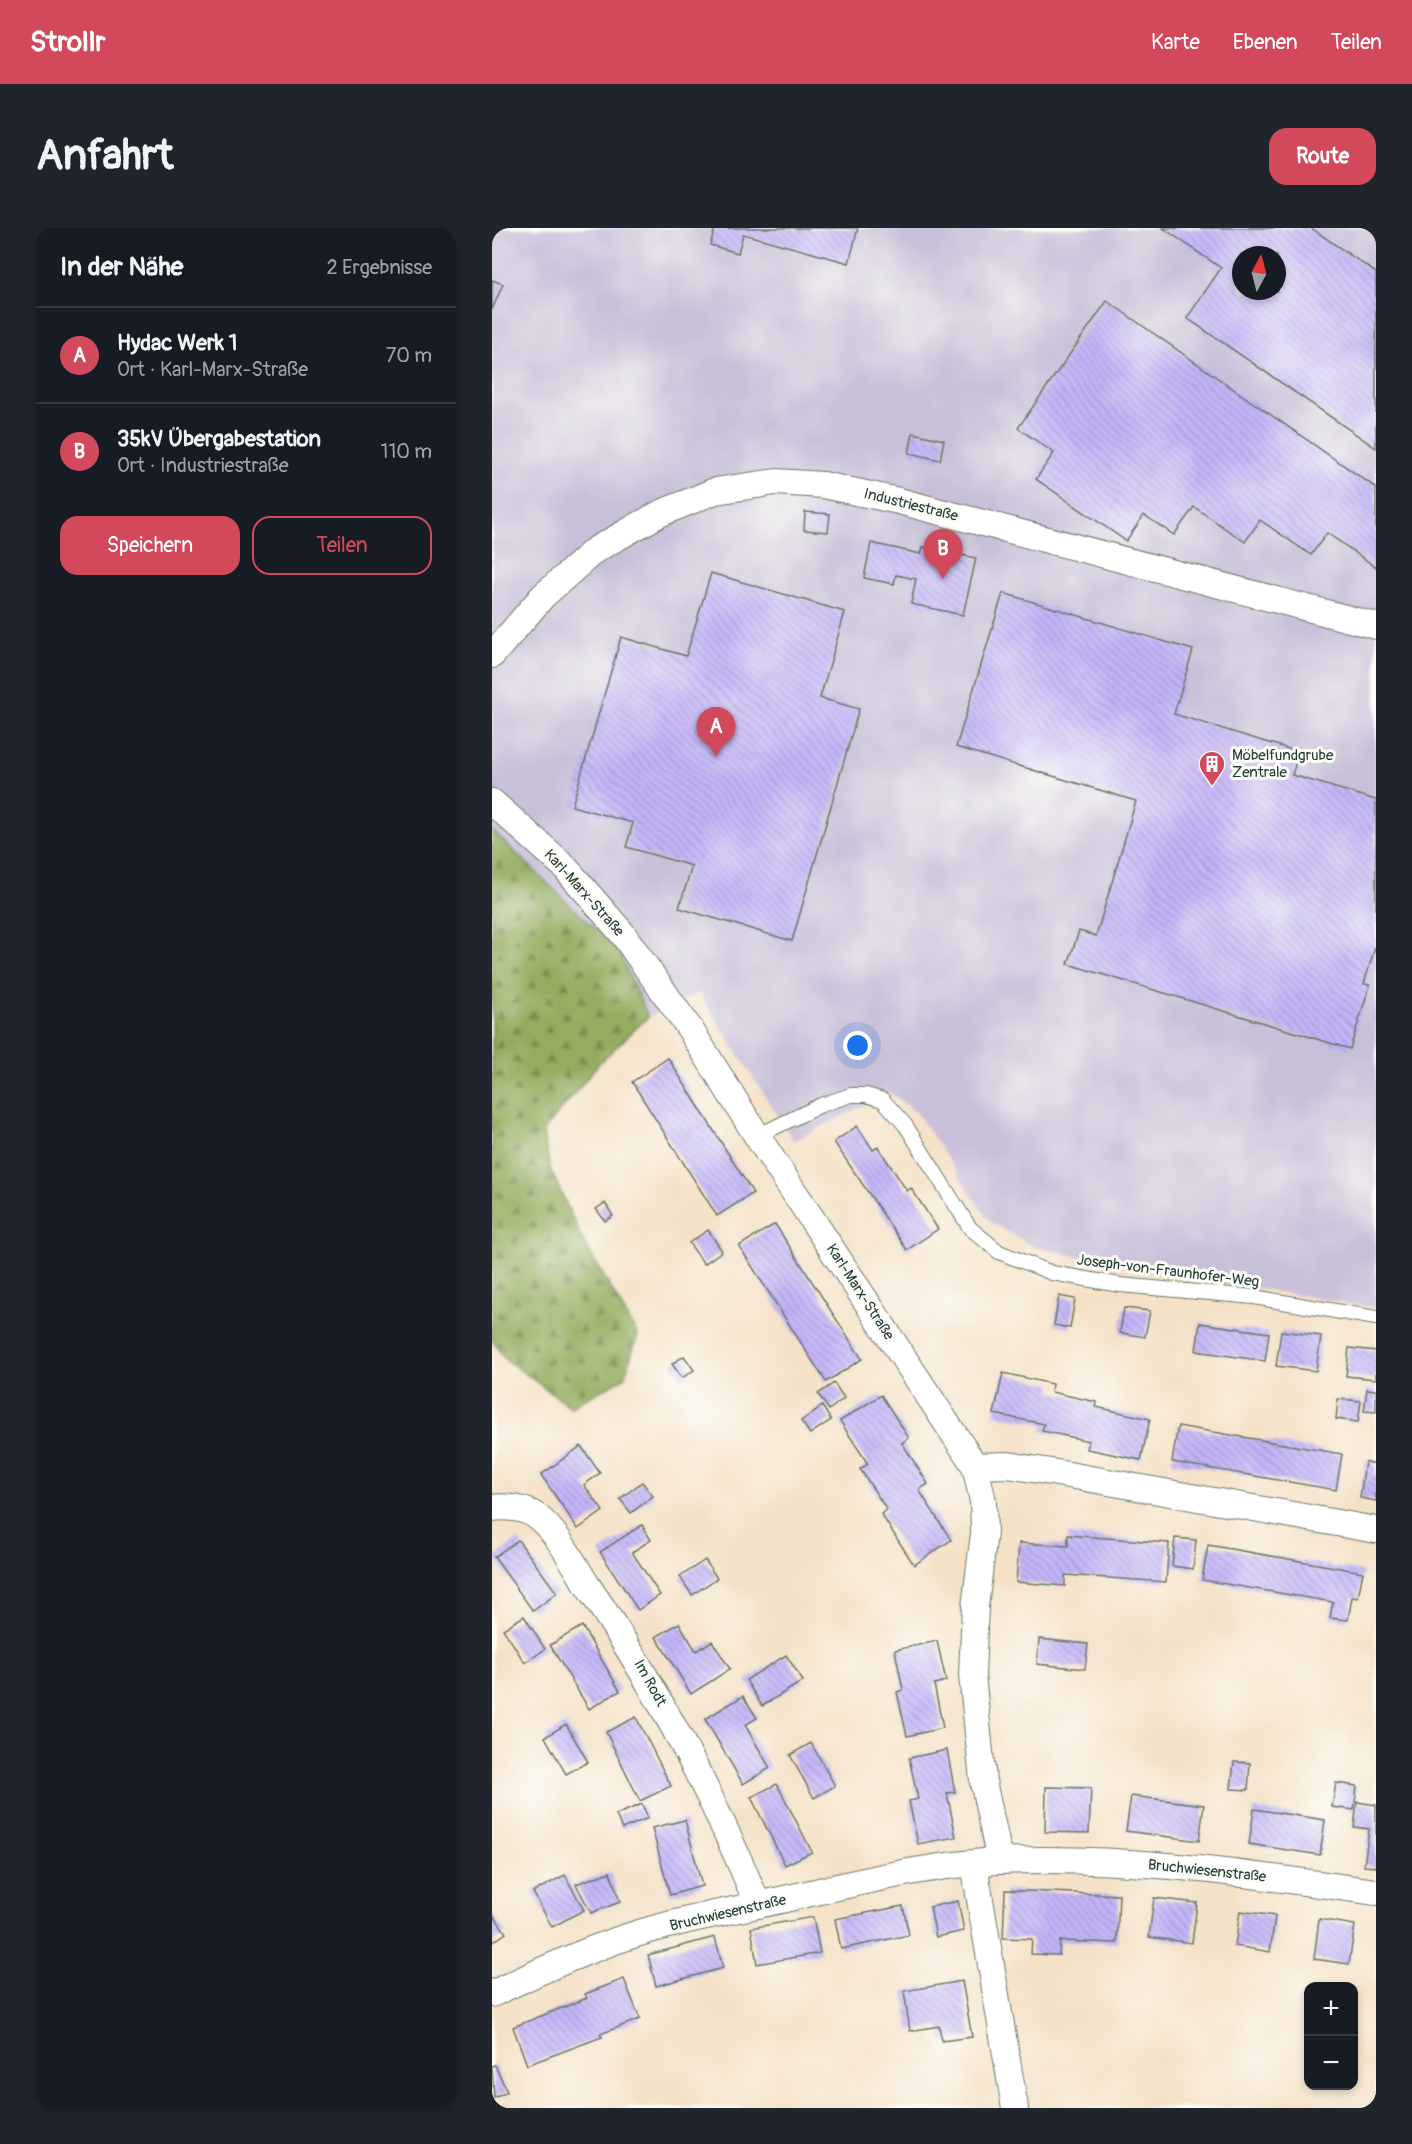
<!DOCTYPE html>
<html lang="de">
<meta charset="utf-8">
<style>
body{margin:0;font-family:Pangolin,sans-serif;background:#20242c;color:#f1f3f6}
.controls{position:absolute;right:18px;bottom:18px;display:grid;overflow:hidden;border-radius:12px;box-shadow:0 3px 9px #0003}
.controls button{width:54px;height:54px;display:grid;place-items:center;padding:0;border:0;border-bottom:2px solid #363941;background:#171b24;color:#f1f3f6;font:30px sans-serif}
.compass{position:absolute;left:740px;top:18px;width:54px;height:54px;border-radius:50%;background:#171b24;box-shadow:0 3px 9px #0003;rotate:7deg}
.you{position:absolute;left:366px;top:818px;width:21px;height:21px;margin:-15px;border:4px solid #fff;border-radius:50%;background:#1a73e8;box-shadow:0 0 0 9px #1a73e833}
.badge{display:grid;place-items:center;width:39px;height:39px;border-radius:50%;background:#d1495b;color:#fff;font-size:20px;font-weight:700}
.pin{position:absolute;translate:-50% -50px;filter:drop-shadow(0 2px 3px #0008)}
.pin::after{content:'';position:absolute;top:32px;width:21px;height:18px;background:inherit;clip-path:polygon(0 0,100% 0,50% 100%)}
.list{margin:0;padding:0;list-style:none}
h2{display:flex;justify-content:space-between;align-items:center;height:78px;margin:0;padding:0 24px;font-size:26px}
h2 small{font-size:20px;font-weight:400;color:#9ea1a6}
.list li{display:grid;grid-template-columns:39px 1fr auto;gap:18px;align-items:center;box-sizing:border-box;height:96px;padding:0 24px;border-top:2px solid #363941}
.list b{display:block;font-size:22px;white-space:nowrap}
.list p{margin:0;font-size:20px;white-space:nowrap;color:#9ea1a6}
.list em{font-size:20px;font-style:normal;color:#9ea1a6}
.actions{display:flex;gap:12px;padding:18px 24px}
.actions a{flex:1;padding:14px 0;border:2px solid #d1495b;border-radius:18px;text-align:center;font-size:21px;color:#d1495b}
.actions .main{background:#d1495b;color:#fff}
.map{position:relative;flex:none;width:884px;height:1880px;overflow:hidden;border-radius:18px}
header{display:flex;align-items:center;gap:36px;box-sizing:border-box;height:84px;padding:0 30px;background:#d1495b;color:#fff}
header strong{font-size:28px}
nav{display:flex;gap:33px;margin-inline-start:auto;font-size:21px}
.intro{display:flex;align-items:center;justify-content:space-between;box-sizing:border-box;height:144px;padding:0 36px}
h1{margin:0;font-size:42px}
.button{padding:15px 27px;border-radius:18px;background:#d1495b;color:#fff;font-size:21px;font-weight:700}
main{display:flex;gap:36px;padding:0 36px}
aside{flex:1;background:#171b24;border-radius:18px;box-shadow:0 3px 9px #0003}
.map>svg:first-child{display:block}
.industrial{fill:#c8bfd8;fill-rule:evenodd}
.forest{fill:url(#forest-firs);stroke:#597448;stroke-width:1.5}
.building{fill:url(#building-back-hatch);fill-rule:evenodd}
.lines{fill:none;stroke-linecap:round;stroke-linejoin:round}
.lane-casing{stroke:#6a7768;stroke-width:16}
.street-casing{stroke:#6a7768;stroke-width:28}
.lane{stroke:#fff;stroke-width:14}
.street{stroke:#fff;stroke-width:26}
.labels{text-anchor:middle;dominant-baseline:central;stroke-width:6;stroke-linejoin:round;paint-order:stroke}
.street-label{font-size:15px;fill:#1f3d34;stroke:#fdfcf7}
.poi-label{font-size:15px;fill:#1f3d34;stroke:#fdfcf7;text-anchor:start}
</style>
<header>
<strong>Strollr</strong>
<nav><a>Karte</a><a>Ebenen</a><a>Teilen</a></nav>
</header>
<div class="intro"><h1>Anfahrt</h1><a class="button">Route</a></div>
<main>
<aside>
<h2>In der Nähe<small>2 Ergebnisse</small></h2>
<ul class="list">
<li><span class="badge">A</span><div><b>Hydac Werk 1</b><p>Ort · Karl-Marx-Straße</p></div><em>70 m</em></li>
<li><span class="badge">B</span><div><b>35kV Übergabestation</b><p>Ort · Industriestraße</p></div><em>110 m</em></li>
</ul>
<div class="actions"><a class="main">Speichern</a><a>Teilen</a></div>
</aside>
<div class="map">
<svg width="884" height="1880" viewBox="0 0 884 1880">
<defs>
<pattern id="forest-firs" width="22" height="20" patternUnits="userSpaceOnUse" patternTransform="scale(1.5)"><rect width="22" height="20" fill="#93ac5d"/><path d="M5 1l3.5 6h-7zM16 11l3.5 6h-7z" fill="#778d4e"/></pattern>
<pattern id="building-back-hatch" width="6" height="6" patternUnits="userSpaceOnUse" patternTransform="scale(1.5)"><rect width="6" height="6" fill="#c4b5f9"/><path d="M-1 5l2 2M0 0l6 6M5-1l2 2" fill="none" stroke="#9f94ca"/></pattern>
</defs>
<rect width="100%" height="100%" fill="#fdfcf7"/>
<filter id="ink" filterUnits="userSpaceOnUse"><feTurbulence type="fractalNoise" baseFrequency=".0167" numOctaves="2"/><feDisplacementMap in="SourceGraphic" scale="12" xChannelSelector="R" yChannelSelector="G"/><feConvolveMatrix kernelMatrix="1 2 1 2 8 2 1 2 1" color-interpolation-filters="sRGB"/></filter>
<filter id="wash" filterUnits="userSpaceOnUse"><feTurbulence type="fractalNoise" baseFrequency=".008" numOctaves="4" result="noise"/><feDisplacementMap in="SourceGraphic" scale="24" xChannelSelector="R" yChannelSelector="G"/><feGaussianBlur stdDeviation="1.35" result="paint"/><feColorMatrix in="noise" values="0 0 0 0 0 0 0 0 0 0 0 0 0 0 0 0 0 1.4 0 .05"/><feComposite in="paint" operator="in"/></filter>
<g filter="url(#wash)">
<rect width="100%" height="100%" fill="#f4e2c8"/>
<path class="industrial" d="M0,0H884V1080L638,1039L542,1019L497,993L425,885L397,864L302,913L207,765L156,789L126,723L0,602ZM749,27H785V63H749Z"/>
<polygon class="forest" points="0,602 126,723 156,789 108,834 51,904 58,940 90,1011 146,1107 132,1150 79,1179 13,1131 0,1112"/>
<g id="blocks">
<g class="building">
<polygon points="223,0 366,0 357,35 251,6 246,25 218,17"/>
<path d="M671,0H819L884,45V220L695,90L729,40ZM749,27H785V63H749Z"/>
<polygon points="0,52 11,56 0,82"/>
<polygon points="615,73 884,260 884,339 835,305 819,327 768,292 753,314 702,279 682,307 652,287 634,313 544,251 562,225 526,200"/>
<polygon points="421,205 452,212 448,232 417,225"/>
<polygon points="313,284 338,286 336,304 312,302"/>
<polygon points="379,315 429,326 431,319 484,330 471,387 419,376 424,351 404,347 402,356 372,350"/>
<polygon points="219,345 353,384 328,470 367,481 300,713 187,680 200,638 134,619 141,595 80,578 129,409 194,428"/>
<polygon points="511,365 701,422 682,486 807,524 800,547 884,572 884,716 872,756 878,757 858,821 576,736 587,703 604,708 644,573 464,519"/>
<polygon points="176,830 261,965 225,988 140,854"/>
<polygon points="365,898 381,922 386,919 415,963 419,960 446,1001 415,1022 342,914"/>
<polygon points="113,975 121,988 113,993 104,981"/>
<polygon points="283,996 370,1131 334,1154 247,1018"/>
<polygon points="216,1002 230,1023 212,1036 197,1015"/>
<polygon points="567,1068 583,1071 578,1100 562,1097"/>
<polygon points="632,1080 658,1083 653,1109 628,1105"/>
<polygon points="708,1095 777,1105 773,1133 704,1123"/>
<polygon points="789,1103 829,1108 824,1143 784,1138"/>
<polygon points="857,1120 884,1123 884,1151 854,1148"/>
<polygon points="192,1128 202,1142 190,1150 180,1136"/>
<polygon points="511,1145 560,1156 559,1164 605,1174 604,1179 658,1191 649,1232 595,1221 597,1213 550,1203 552,1196 502,1186"/>
<polygon points="342,1155 352,1170 337,1182 326,1166"/>
<polygon points="875,1161 884,1162 884,1184 872,1183"/>
<polygon points="389,1167 417,1210 410,1215 436,1256 427,1262 459,1312 422,1337 389,1286 395,1282 368,1241 376,1236 348,1193"/>
<polygon points="846,1171 869,1173 866,1194 844,1191"/>
<polygon points="330,1178 339,1192 318,1206 309,1193"/>
<polygon points="686,1198 850,1226 844,1262 680,1234"/>
<polygon points="89,1218 108,1245 92,1257 111,1283 86,1301 49,1247"/>
<polygon points="873,1234 884,1236 884,1273 868,1270"/>
<polygon points="150,1254 161,1268 139,1285 128,1271"/>
<polygon points="150,1297 159,1312 140,1324 168,1367 146,1382 108,1324"/>
<polygon points="576,1307 677,1315 674,1354 573,1347 573,1358 524,1354 527,1315 576,1318"/>
<polygon points="683,1310 704,1312 701,1341 680,1338"/>
<polygon points="26,1312 65,1365 41,1383 2,1329"/>
<polygon points="716,1317 871,1344 866,1370 860,1369 856,1392 838,1390 841,1374 710,1352"/>
<polygon points="213,1332 225,1350 200,1367 188,1349"/>
<polygon points="32,1388 53,1421 33,1435 11,1401"/>
<polygon points="187,1395 204,1423 220,1413 238,1441 199,1466 164,1409"/>
<polygon points="90,1398 128,1463 97,1481 58,1417"/>
<polygon points="547,1411 596,1416 593,1441 545,1436"/>
<polygon points="445,1413 454,1453 442,1456 451,1500 415,1508 405,1464 411,1462 403,1422"/>
<polygon points="294,1427 311,1453 270,1478 254,1452"/>
<polygon points="251,1468 265,1490 253,1497 278,1540 251,1556 213,1491"/>
<polygon points="144,1489 179,1558 148,1573 114,1504"/>
<polygon points="74,1496 96,1534 74,1546 53,1509"/>
<polygon points="319,1515 343,1558 322,1570 298,1527"/>
<polygon points="455,1522 463,1564 455,1565 464,1609 426,1616 417,1573 426,1571 417,1530"/>
<polygon points="742,1534 758,1535 756,1562 739,1561"/>
<polygon points="844,1555 865,1558 862,1582 840,1579"/>
<polygon points="285,1556 320,1624 293,1637 259,1569"/>
<polygon points="554,1559 599,1560 597,1605 553,1604"/>
<polygon points="639,1568 712,1577 707,1613 634,1603"/>
<polygon points="865,1574 884,1577 884,1639 872,1638 877,1601 862,1599"/>
<polygon points="150,1576 156,1590 130,1601 124,1587"/>
<polygon points="762,1581 833,1592 828,1627 757,1616"/>
<polygon points="193,1592 210,1658 178,1667 160,1600"/>
<polygon points="118,1644 128,1674 99,1685 84,1656"/>
<polygon points="73,1647 92,1682 60,1699 41,1664"/>
<polygon points="513,1662 627,1667 625,1715 568,1713 567,1727 539,1726 540,1711 511,1710"/>
<polygon points="662,1670 705,1675 700,1715 657,1709"/>
<polygon points="466,1673 472,1703 444,1709 438,1679"/>
<polygon points="411,1678 417,1707 349,1721 343,1691"/>
<polygon points="748,1683 783,1688 778,1724 743,1718"/>
<polygon points="0,1685 14,1705 0,1715"/>
<polygon points="321,1689 328,1725 265,1736 259,1700"/>
<polygon points="827,1691 863,1697 857,1736 822,1731"/>
<polygon points="223,1709 231,1740 164,1758 156,1727"/>
<polygon points="132,1751 148,1791 108,1806 110,1809 35,1837 21,1799 95,1770 93,1766"/>
<polygon points="470,1753 480,1809 450,1813 447,1798 418,1803 412,1763"/>
<polygon points="3,1837 15,1864 2,1870 0,1838"/>
</g>
</g>
</g>
<g filter="url(#ink)">
<use href="#blocks" fill-opacity="0" stroke="#6a7768" stroke-width="1.5"/>
<g class="lines">
<g class="lane-casing">
<polyline id="lane" points="265,908 329,877 359,867 374,867 391,872 414,898 478,1000 507,1024 560,1045 628,1057 762,1069 884,1090"/>
</g>
<g class="street-casing">
<g id="street">
<polyline points="0,427 51,368 103,322 167,286 223,263 284,254 331,257 407,273 884,398"/>
<polyline points="0,574 71,637 130,705 198,801 265,908 483,1238 491,1273 492,1305 483,1379 480,1447 491,1553 508,1633"/>
<polyline points="483,1238 516,1237 577,1247 884,1302"/>
<path d="M0,1280C13,1278 33,1280 44,1288C66,1304 81,1335 95,1357C164,1458 220,1565 266,1677"/>
<polyline points="482,1636 523,1880"/>
<path d="M0,1766C37,1748 74,1731 112,1717C174,1693 242,1683 306,1668C371,1653 442,1636 508,1633C634,1627 760,1647 884,1664"/>
</g>
</g>
<use href="#lane" class="lane"/>
<use href="#street" class="street"/>
</g>
</g>
<defs>
<g id="building-pin" transform="scale(1.35)"><path d="M0 17L-7.5 6A9.5 9.5 0 1 1 7.5 6Z" fill="#d1495b" stroke="#fdfcf7"/><path d="M-4-6H4V6H1V3H-1V6H-4ZM-2.5-4.3h1.7v1.8h-1.7ZM.8-4.3h1.7v1.8H.8ZM-2.5-1h1.7V.8h-1.7ZM.8-1h1.7V.8H.8Z" fill="#fff"/></g>
</defs>
<g fill-rule="evenodd">
<use href="#building-pin" x="720" y="536"/>
</g>
<g class="labels">
<g class="street-label">
<text transform="translate(419 277) rotate(14)">Industriestraße</text>
<text transform="translate(92 665) rotate(48)">Karl-Marx-Straße</text>
<text transform="translate(676 1043) rotate(7)">Joseph-von-Fraunhofer-Weg</text>
<text transform="translate(368 1064) rotate(57)">Karl-Marx-Straße</text>
<text transform="translate(158 1455) rotate(61)">Im Rodt</text>
<text transform="translate(715 1643) rotate(6)">Bruchwiesenstraße</text>
<text transform="translate(236 1685) rotate(-13)">Bruchwiesenstraße</text>
</g>
<g class="poi-label">
<text x="740" y="527">Möbelfundgrube<tspan x="740" dy="17">Zentrale</tspan></text>
</g>
</g>
</svg>
<div class="controls">
<button>+</button>
<button>−</button>
</div>
<svg class="compass" viewBox="-18 -18 36 36"><path d="M0-13l5 13h-10z" fill="#e53935"/><path d="M0 13l5-13h-10z" fill="#9ea1a6"/></svg>
<div class="you"></div>
<div class="pin badge" style="left:224px;top:529px">A</div>
<div class="pin badge" style="left:451px;top:351px">B</div>
</div>
</main>
